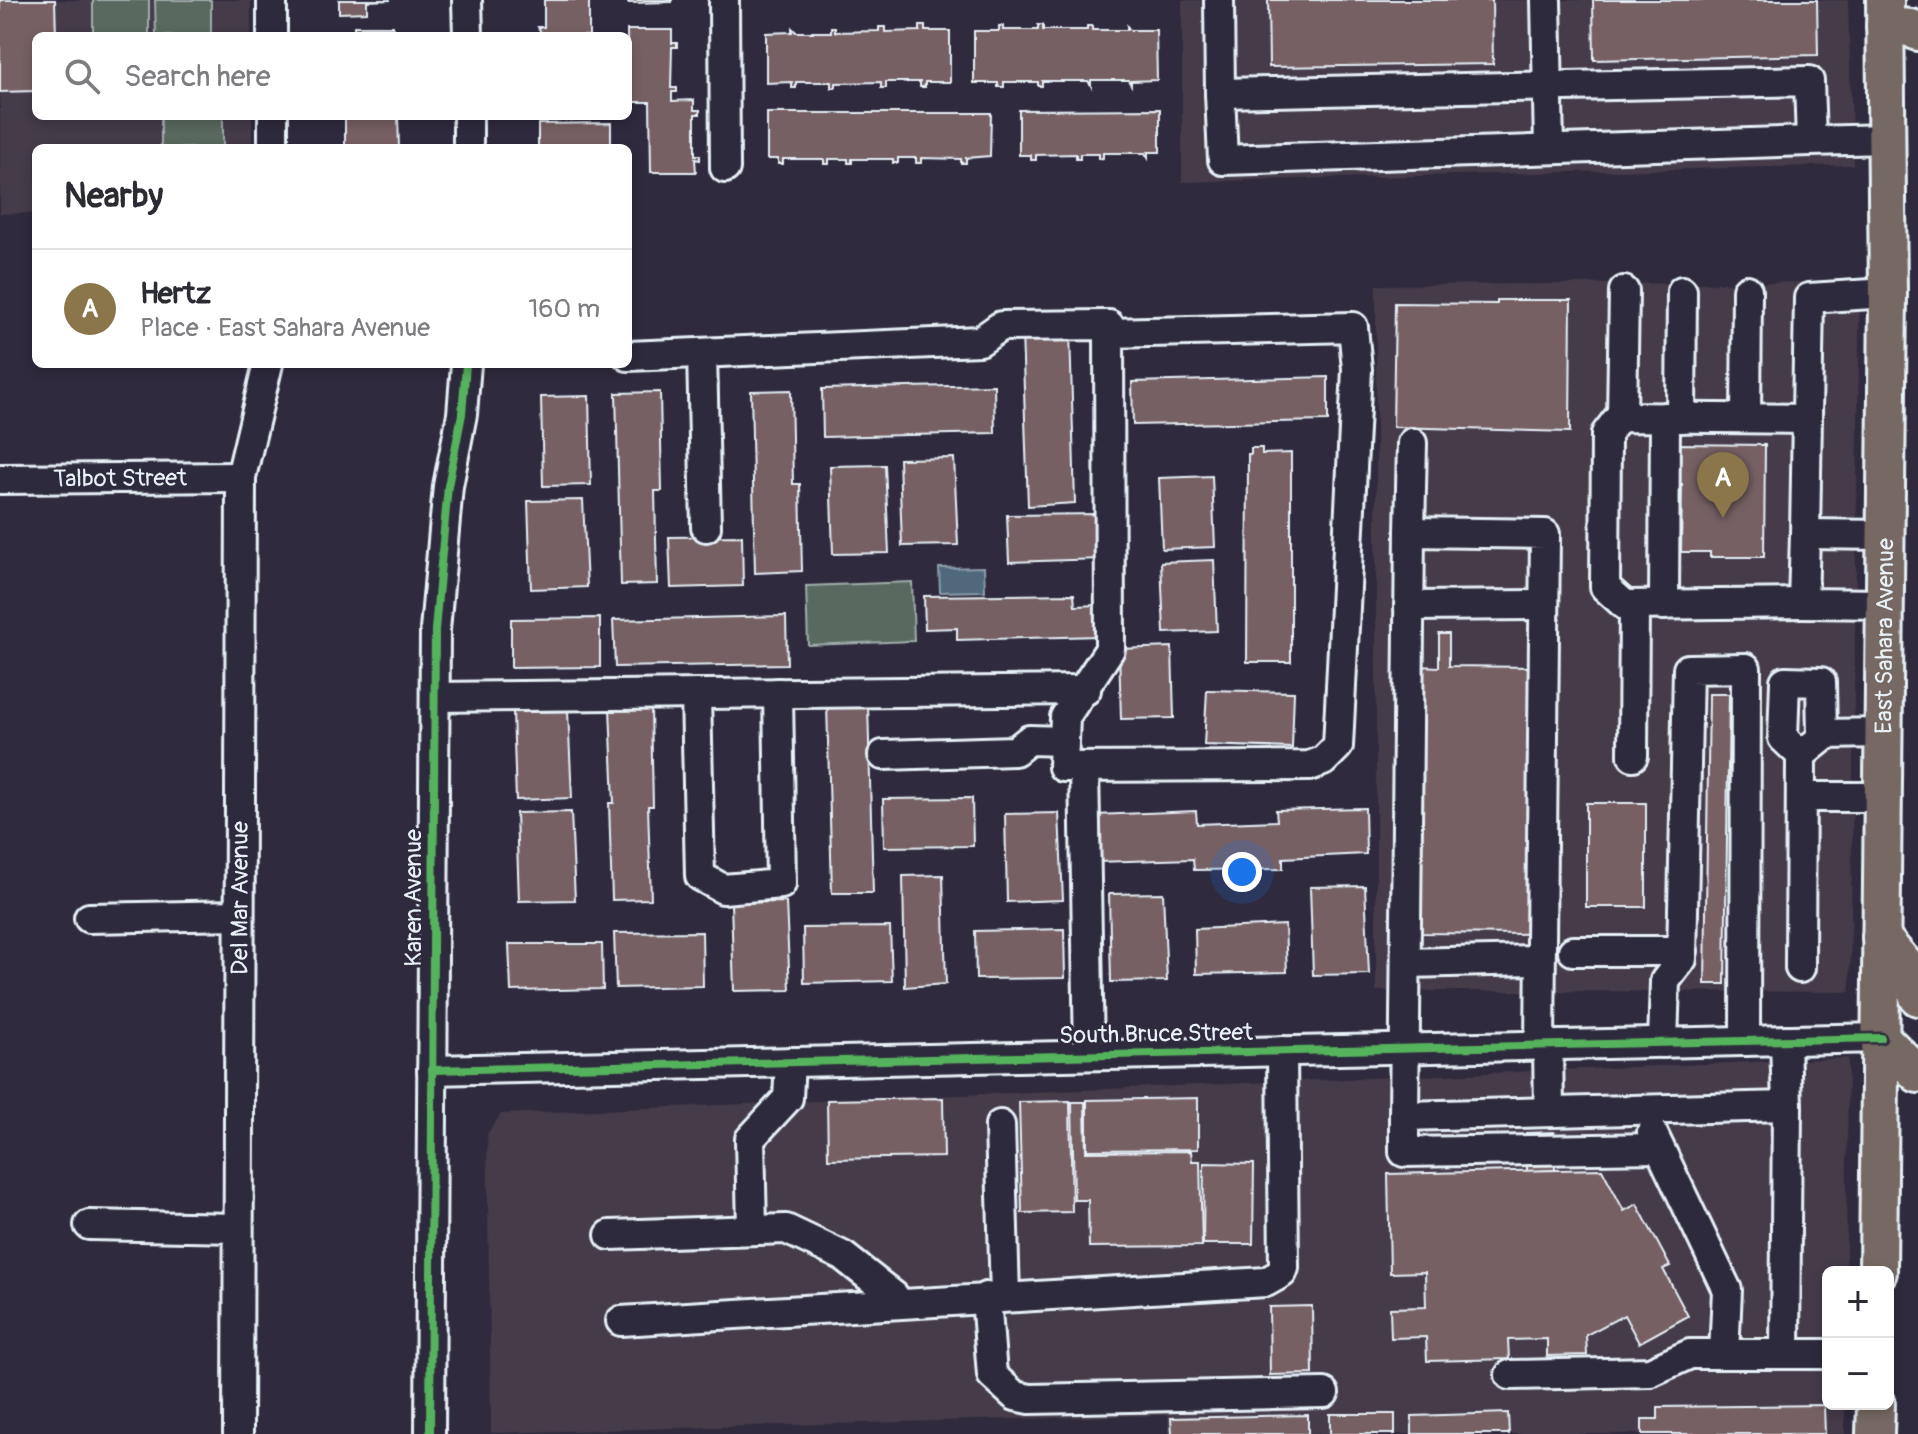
<!DOCTYPE html>
<meta charset="utf-8">
<style>
body{margin:0;font-family:Pangolin,sans-serif;background:#f7f7f7;color:#2b2b33}
.controls{position:absolute;right:24px;bottom:24px;display:grid;overflow:hidden;border-radius:12px;box-shadow:0 4px 12px #0003}
.controls button{width:72px;height:72px;display:grid;place-items:center;padding:0;border:0;border-bottom:2px solid #e1e1e2;background:#fff;color:#2b2b33;font:40px sans-serif}
.you{position:absolute;left:1242px;top:872px;width:28px;height:28px;margin:-20px;border:6px solid #fff;border-radius:50%;background:#1a73e8;box-shadow:0 0 0 12px #1a73e833}
.badge{display:grid;place-items:center;width:52px;height:52px;border-radius:50%;background:#8a764a;color:#fff;font-size:26px;font-weight:700}
.pin{position:absolute;translate:-50% -66px;filter:drop-shadow(0 2px 4px #0008)}
.pin::after{content:'';position:absolute;top:42px;width:28px;height:24px;background:inherit;clip-path:polygon(0 0,100% 0,50% 100%)}
.list{margin:0;padding:0;list-style:none}
h2{display:flex;justify-content:space-between;align-items:center;height:104px;margin:0;padding:0 32px;font-size:34px}
h2 small{font-size:26px;font-weight:400;color:#7c7c81}
.list li{display:grid;grid-template-columns:52px 1fr auto;gap:24px;align-items:center;box-sizing:border-box;height:120px;padding:0 32px;border-top:2px solid #e1e1e2}
.list b{display:block;font-size:30px;white-space:nowrap}
.list p{margin:0;font-size:26px;white-space:nowrap;color:#7c7c81}
.list em{font-size:26px;font-style:normal;color:#7c7c81}
.icon{flex:none;width:44px;height:44px;fill:none;stroke:currentColor;stroke-width:2;stroke-linecap:round;stroke-linejoin:round}
.map{position:relative;flex:none;width:1918px;height:1434px;overflow:hidden}
.search{position:absolute;background:#fff;box-shadow:0 4px 12px #0003;left:32px;top:32px;width:600px;height:88px;display:flex;align-items:center;gap:20px;box-sizing:border-box;padding:0 28px;border-radius:12px;color:#7c7c81;font-size:30px}
.panel{position:absolute;background:#fff;box-shadow:0 4px 12px #0003;left:32px;top:144px;width:600px;height:224px;border-radius:12px}
.map>svg:first-child{display:block}
.built{fill:#443a49}
.green{fill:#5a6960;stroke:#a1adac;stroke-width:2}
.water{fill:#50677b;stroke:#8d9ead;stroke-width:2}
.building{fill:#766164;stroke:#e8f1f8;stroke-width:2}
.lines{fill:none;stroke-linecap:round;stroke-linejoin:round}
.minor-casing{stroke:#e8f1f8;stroke-width:34}
.major-casing{stroke:#e8f1f8;stroke-width:42}
.minor{stroke:#2f2a3d;stroke-width:28}
.major{stroke:#766964;stroke-width:36}
.cycleway-casing{stroke:#2f2a3d;stroke-width:13}
.cycleway{stroke:#56b35d;stroke-width:8}
.labels{text-anchor:middle;dominant-baseline:central;stroke-width:6;stroke-linejoin:round;paint-order:stroke}
.street-label{font-size:24px;fill:#e8f1f8;stroke:#2f2a3d}
</style>
<div class="map">
<svg width="1918" height="1434" viewBox="0 0 1918 1434">
<rect width="100%" height="100%" fill="#2f2a3d"/>
<filter id="ink" filterUnits="userSpaceOnUse"><feTurbulence type="fractalNoise" baseFrequency=".0125" numOctaves="2"/><feDisplacementMap in="SourceGraphic" scale="16" xChannelSelector="R" yChannelSelector="G"/><feConvolveMatrix kernelMatrix="1 2 1 2 8 2 1 2 1" color-interpolation-filters="sRGB"/></filter>
<g filter="url(#ink)">
<g class="built">
<polygon points="0,0 251,0 251,36 36,36 36,116 252,116 252,148 36,148 36,213 0,214"/>
<polygon points="1182,0 1848,0 1853,165 1182,182"/>
<polygon points="1860,282 1850,992 1376,991 1376,285"/>
<polygon points="1848,1058 1846,1272 1828,1272 1828,1404 1845,1404 1845,1434 1168,1434 1168,1415 491,1433 487,1134 501,1114"/>
</g>
<g class="green">
<rect x="93" y="0" width="56" height="36"/>
<polygon points="155,0 211,0 211,36 156,36"/>
<rect x="161" y="116" width="62" height="32"/>
<polygon points="912,582 914,641 808,645 806,586"/>
</g>
<polygon class="water" points="984,567 985,591 940,592 939,568"/>
<g class="building">
<polygon points="0,0 55,0 56,36 36,36 36,91 0,92"/>
<polygon points="339,0 391,0 367,1 367,12 339,13"/>
<polygon points="544,0 589,0 589,36 543,36 538,27 544,27"/>
<polygon points="628,0 672,0 672,2 628,3"/>
<polygon points="1268,0 1492,0 1493,64 1269,67"/>
<polygon points="1593,0 1817,0 1818,55 1594,60"/>
<polygon points="1038,25 1043,25 1043,30 1087,30 1087,26 1092,26 1092,30 1127,30 1127,26 1130,30 1156,30 1157,80 1131,81 1131,85 1128,80 1091,80 1091,86 1088,81 1042,81 1042,86 1038,86 1038,82 1004,82 1004,87 998,87 998,83 974,83 974,31 999,31 999,26 1003,26 1003,30 1038,30"/>
<rect x="354" y="26" width="39" height="10"/>
<polygon points="920,26 925,26 925,31 950,31 950,82 925,82 925,87 920,87 920,82 886,82 886,88 881,88 881,82 836,83 836,87 831,88 831,82 796,82 796,88 792,88 792,82 766,83 766,33 792,32 792,28 796,32 831,32 831,27 835,27 835,32 879,31 879,27 885,27 885,32 920,31"/>
<polygon points="627,30 672,30 672,43 677,43 677,47 672,47 671,88 677,88 677,92 672,92 672,101 694,100 694,110 700,110 700,114 695,114 695,155 700,155 700,160 695,159 696,172 651,172 650,102 628,102"/>
<polygon points="1160,109 1160,152 1148,152 1148,158 1145,153 1103,153 1103,158 1099,159 1099,154 1080,154 1080,159 1076,159 1076,154 1036,155 1036,160 1031,160 1031,155 1019,155 1019,110"/>
<polygon points="767,113 991,113 990,156 966,158 966,163 961,163 961,159 921,158 921,163 916,163 916,158 898,158 898,163 893,163 893,159 852,159 852,163 848,163 848,159 829,159 829,164 824,164 824,159 783,159 783,164 778,164 778,159 767,159"/>
<polygon points="345,116 398,116 399,148 345,148"/>
<polygon points="611,123 611,148 538,148 538,124"/>
<polygon points="1497,300 1571,300 1570,432 1393,427 1395,303 1497,304"/>
<polygon points="1070,331 1075,503 1028,506 1022,332"/>
<polygon points="1328,377 1328,421 1133,425 1132,382"/>
<polygon points="994,385 995,433 823,437 822,389"/>
<polygon points="791,390 793,484 800,484 802,571 755,573 751,391"/>
<polygon points="660,392 662,491 655,491 657,584 621,585 616,393"/>
<polygon points="589,396 591,485 543,486 541,397"/>
<polygon points="1677,444 1765,445 1764,557 1710,557 1710,552 1681,552 1682,484 1676,484"/>
<polygon points="1251,448 1262,448 1262,454 1291,453 1291,662 1247,662 1248,454 1251,454"/>
<polygon points="954,458 958,545 902,546 899,459"/>
<polygon points="885,465 889,553 833,554 830,466"/>
<polygon points="1212,476 1215,547 1162,549 1159,478"/>
<polygon points="583,500 587,587 531,589 528,501"/>
<polygon points="1100,514 1101,559 1009,562 1007,515"/>
<polygon points="742,536 743,586 671,588 669,537"/>
<polygon points="1214,560 1217,631 1164,633 1161,562"/>
<polygon points="1074,594 1075,606 1097,605 1099,636 957,640 957,628 925,629 924,596"/>
<polygon points="786,616 787,664 615,667 613,620"/>
<polygon points="600,618 600,667 511,668 511,619"/>
<polygon points="1439,634 1449,634 1449,666 1534,667 1531,934 1416,933 1419,666 1439,667"/>
<polygon points="1172,647 1174,718 1121,719 1119,649"/>
<polygon points="1207,690 1294,692 1292,748 1204,745"/>
<polygon points="1709,694 1729,694 1725,984 1705,984"/>
<polygon points="868,703 873,893 832,893 827,704"/>
<polygon points="651,708 653,806 648,806 651,899 612,900 609,803 614,803 610,709"/>
<polygon points="568,711 572,798 516,800 513,712"/>
<polygon points="972,798 973,846 884,847 883,799"/>
<rect x="1586" y="803" width="60" height="104"/>
<polygon points="1365,808 1366,854 1283,858 1283,869 1194,870 1193,859 1097,862 1095,815 1196,811 1197,824 1277,821 1276,810"/>
<polygon points="571,812 575,900 519,901 516,813"/>
<polygon points="1059,813 1063,900 1007,902 1005,814"/>
<polygon points="943,875 946,984 905,987 903,876"/>
<polygon points="1365,886 1369,974 1313,975 1310,887"/>
<polygon points="1163,893 1167,981 1111,982 1109,894"/>
<polygon points="786,902 790,990 734,991 731,903"/>
<polygon points="1285,925 1287,972 1196,974 1195,929"/>
<polygon points="890,927 892,981 804,983 803,928"/>
<polygon points="1064,929 1065,978 976,979 975,931"/>
<polygon points="702,932 703,986 616,988 614,933"/>
<polygon points="509,944 602,944 603,989 511,991"/>
<polygon points="943,1098 944,1157 828,1159 827,1100"/>
<polygon points="1198,1098 1198,1149 1087,1150 1087,1100"/>
<polygon points="1070,1101 1072,1212 1022,1213 1019,1102"/>
<polygon points="1072,1102 1085,1102 1086,1152 1191,1151 1192,1161 1200,1161 1202,1246 1089,1247 1088,1200 1074,1200"/>
<polygon points="1554,1132 1555,1170 1527,1172 1526,1133"/>
<polygon points="1204,1163 1254,1164 1253,1244 1203,1244"/>
<polygon points="1602,1169 1624,1211 1637,1204 1670,1266 1663,1269 1688,1316 1639,1343 1624,1315 1586,1335 1587,1355 1547,1356 1547,1339 1508,1340 1509,1359 1427,1361 1426,1337 1391,1338 1390,1308 1426,1307 1425,1272 1390,1273 1388,1174"/>
<polygon points="1312,1306 1313,1374 1270,1375 1269,1307"/>
<polygon points="1824,1405 1825,1434 1642,1434 1642,1419 1658,1419 1658,1407"/>
<polygon points="1508,1413 1509,1434 1412,1434 1412,1416"/>
<rect x="1330" y="1414" width="65" height="20"/>
<polygon points="1308,1415 1308,1434 1172,1434 1171,1418"/>
</g>
<g class="lines">
<g class="minor-casing">
<g id="minor">
<polyline points="272,0 272,36"/>
<polyline points="467,0 468,36"/>
<polyline points="724,0 725,168"/>
<polyline points="1219,0 1220,93"/>
<polyline points="1546,0 1549,149"/>
<polyline points="273,116 273,148"/>
<polyline points="468,116 468,148"/>
<polyline points="1811,141 1223,160 1220,93 1809,81 1811,141 1887,139"/>
<polyline points="702,353 706,527"/>
<polyline points="628,356 980,341 1001,326 1109,325 1109,333 1110,649 1065,717 1063,767 1309,766 1323,761 1338,746 1357,369 1353,327 1109,333"/>
<polyline points="1622,417 1624,291"/>
<polyline points="1681,418 1682,291"/>
<polyline points="1746,418 1747,290"/>
<path id="s1" d="M0,479L241,477"/>
<polyline points="1410,532 1412,443"/>
<polyline points="1805,534 1803,603 1885,604"/>
<polyline points="1886,535 1805,534 1809,298 1888,293"/>
<polyline points="1803,603 1625,605 1605,587 1606,434 1619,417 1807,419"/>
<polyline points="1664,605 1665,417"/>
<polyline points="1409,606 1544,605"/>
<polyline points="696,694 700,876 723,889 781,884 778,693"/>
<polyline points="435,697 1086,690"/>
<polyline points="1822,734 1884,733"/>
<polyline points="883,755 1015,751 1029,740 1064,741"/>
<polyline points="1633,756 1634,605"/>
<polyline points="1084,767 1089,1055"/>
<polyline points="1801,797 1883,797"/>
<polyline points="89,918 239,915"/>
<polyline points="1573,951 1683,951"/>
<polyline points="1406,963 1540,960"/>
<polyline points="1800,968 1801,755 1822,738 1821,682 1785,681 1783,738 1801,755"/>
<polyline points="1663,1043 1665,981 1682,959 1688,669 1746,668 1745,1041"/>
<polyline points="1548,1046 1549,1112"/>
<polyline points="432,1070 1881,1038"/>
<polyline points="1404,1116 1410,532 1545,534 1540,1046"/>
<polyline points="1000,1125 1005,1296"/>
<polyline points="1652,1132 1727,1290 1724,1354"/>
<polyline points="1659,1148 1404,1152 1404,1116 1787,1106 1785,1040"/>
<polyline points="89,1225 237,1228"/>
<polyline points="752,1228 750,1139 788,1098 790,1062"/>
<polyline points="610,1235 786,1229 843,1256 894,1296 894,1303"/>
<polyline points="986,1297 992,1375 1015,1396 1030,1399 1324,1393"/>
<polyline points="621,1321 1266,1282 1282,1273 1284,1268 1282,1051"/>
<polyline points="1785,1354 1787,1106"/>
<polyline points="1510,1375 1650,1372 1690,1354 1828,1354"/>
<path id="s2" d="M238,1434L241,477L268,364"/>
<polyline points="430,1434 435,630 448,486 462,414 466,364"/>
</g>
</g>
<g class="major-casing">
<g id="major">
<polyline points="1885,26 1911,28 1918,32"/>
<polyline points="1881,937 1909,970 1918,997"/>
<polyline points="1881,1038 1918,1074"/>
<path id="s3" d="M1878,1272L1888,293L1885,0"/>
<polyline points="1875,1434 1876,1404"/>
</g>
</g>
<use href="#minor" class="minor"/>
<use href="#major" class="major"/>
<g class="cycleway-casing">
<g id="cycleway">
<polyline points="432,1070 1881,1038"/>
<polyline points="430,1434 435,630 448,486 462,414 466,364"/>
</g>
</g>
<use href="#cycleway" class="cycleway"/>
</g>
</g>
<g class="labels">
<g class="street-label">
<text stroke="none"><textPath href="#s1" startOffset="120">Talbot Street</textPath></text>
<text stroke="none"><textPath href="#s3" startOffset="636">East Sahara Avenue</textPath></text>
<text stroke="none"><textPath href="#s2" startOffset="536">Del Mar Avenue</textPath></text>
<text transform="translate(413 898) rotate(-90)">Karen Avenue</text>
<text transform="translate(1156 1034) rotate(-1)">South Bruce Street</text>
</g>
</g>
</svg>
<div class="controls">
<button>+</button>
<button>−</button>
</div>
<div class="you"></div>
<div class="pin badge" style="left:1723px;top:518px">A</div>
<div class="search"><svg class="icon" aria-label="search" viewBox="0 0 24 24"><circle cx="10" cy="10" r="6"/><path d="M15 15l6 6"/></svg>Search here</div>
<section class="panel">
<h2>Nearby<small></small></h2>
<ul class="list">
<li><span class="badge">A</span><div><b>Hertz</b><p>Place · East Sahara Avenue</p></div><em>160 m</em></li>
</ul>
</section>
</div>
